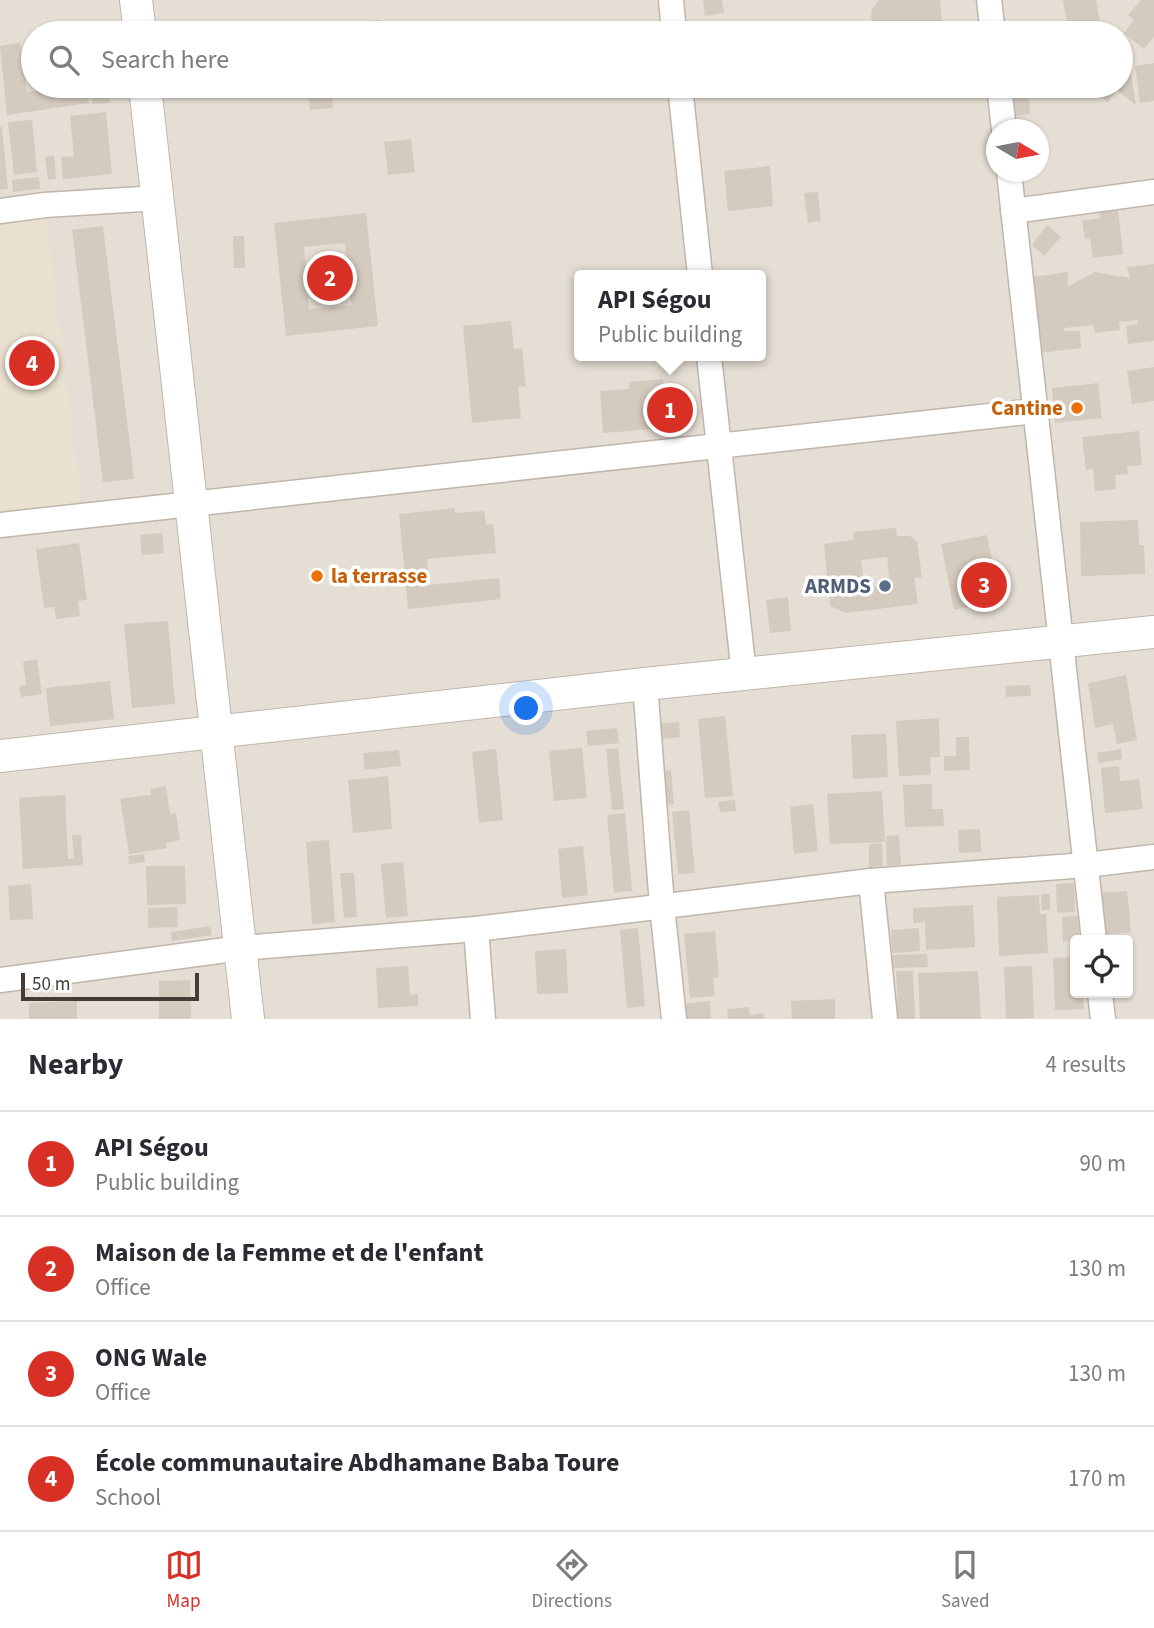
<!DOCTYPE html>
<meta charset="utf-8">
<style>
body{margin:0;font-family:"Source Sans 3",sans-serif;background:#f2f2f3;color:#2b2b33}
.controls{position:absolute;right:21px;bottom:21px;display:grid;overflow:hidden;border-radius:7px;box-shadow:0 2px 5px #0004}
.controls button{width:63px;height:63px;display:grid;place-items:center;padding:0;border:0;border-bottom:2px solid #e1e1e2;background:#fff;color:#2b2b33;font:35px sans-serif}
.compass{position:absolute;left:986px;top:119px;width:63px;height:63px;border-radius:50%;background:#fff;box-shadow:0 2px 5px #0004;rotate:100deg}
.scale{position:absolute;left:21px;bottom:18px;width:178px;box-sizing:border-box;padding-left:7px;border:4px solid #433d35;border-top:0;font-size:19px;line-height:24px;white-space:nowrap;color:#433d35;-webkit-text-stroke:5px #fff;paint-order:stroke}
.you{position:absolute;left:527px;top:709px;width:24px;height:24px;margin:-18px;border:5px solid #fff;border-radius:50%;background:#1a73e8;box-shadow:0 0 0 10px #1a73e833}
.badge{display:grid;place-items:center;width:46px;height:46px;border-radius:50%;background:#d93025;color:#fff;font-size:23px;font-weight:700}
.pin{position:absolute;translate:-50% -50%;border:4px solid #fff;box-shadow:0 2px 7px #0006}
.popup{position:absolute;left:574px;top:270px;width:192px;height:91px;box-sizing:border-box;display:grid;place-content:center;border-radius:7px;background:#fff;filter:drop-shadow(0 2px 5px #0005);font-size:23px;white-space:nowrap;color:#7c7c81}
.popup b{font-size:26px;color:#2b2b33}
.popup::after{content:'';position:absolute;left:50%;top:100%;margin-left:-14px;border:14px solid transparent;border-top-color:#fff}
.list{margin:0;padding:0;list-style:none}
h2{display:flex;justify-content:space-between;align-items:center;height:91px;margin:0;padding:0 28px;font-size:30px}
h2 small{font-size:23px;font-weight:400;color:#7c7c81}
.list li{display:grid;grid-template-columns:46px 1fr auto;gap:21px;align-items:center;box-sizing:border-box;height:105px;padding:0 28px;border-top:2px solid #e1e1e2}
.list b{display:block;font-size:26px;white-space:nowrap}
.list p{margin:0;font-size:23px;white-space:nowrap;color:#7c7c81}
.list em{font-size:23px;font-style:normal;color:#7c7c81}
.icon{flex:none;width:38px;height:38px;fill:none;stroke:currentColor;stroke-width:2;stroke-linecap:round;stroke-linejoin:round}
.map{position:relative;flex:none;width:1154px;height:1019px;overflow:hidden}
.search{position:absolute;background:#fff;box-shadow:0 2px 5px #0004;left:21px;right:21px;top:21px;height:77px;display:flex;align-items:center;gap:18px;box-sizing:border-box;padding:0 24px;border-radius:38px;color:#7c7c81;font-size:26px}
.sheet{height:511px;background:#fff}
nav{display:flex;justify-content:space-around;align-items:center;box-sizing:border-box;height:98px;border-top:2px solid #e1e1e2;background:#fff;font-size:19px;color:#7c7c81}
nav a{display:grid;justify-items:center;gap:4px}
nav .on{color:#d93025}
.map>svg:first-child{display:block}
.residential{fill:#e5ded4;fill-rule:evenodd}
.education{fill:#eae0d0}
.building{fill:#d5cabe;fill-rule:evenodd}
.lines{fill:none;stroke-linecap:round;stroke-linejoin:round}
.minor-casing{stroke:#bfb6ac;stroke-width:27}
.tertiary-casing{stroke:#bfb6ac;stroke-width:34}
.minor{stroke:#fff;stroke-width:24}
.tertiary{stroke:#fff;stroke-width:32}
.food-dot{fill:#e8710a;stroke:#fff;stroke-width:2.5}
.service-dot{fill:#5c6f8a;stroke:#fff;stroke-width:2.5}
.labels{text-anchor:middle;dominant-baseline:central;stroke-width:7;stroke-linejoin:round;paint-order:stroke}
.food-label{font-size:21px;font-weight:bold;fill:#c56008;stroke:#fff;text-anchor:end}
.service-label{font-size:21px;font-weight:bold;fill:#4e5e75;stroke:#fff;text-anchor:end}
</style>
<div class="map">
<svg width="1154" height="1019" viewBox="0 0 1154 1019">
<rect width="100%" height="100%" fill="#f1ede5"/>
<path class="residential" d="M0,0H1154V1019H0ZM33,33H1121V86H33ZM996,130H1038V172H996ZM579,275H761V356H579ZM1075,940H1128V993H1075Z"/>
<polygon class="education" points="45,205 83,516 0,525 0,211"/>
<g class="building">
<polygon points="703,0 722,0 724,13 705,16"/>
<polygon points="879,0 940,0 943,33 876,33 871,17 872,9"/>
<polygon points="1063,0 1096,0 1102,33 1069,33"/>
<polygon points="1141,0 1154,0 1154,37 1144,49 1124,33 1134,20 1128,15"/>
<polygon points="380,20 382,33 360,33 359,22"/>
<polygon points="327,25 328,33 302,33 301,28"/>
<polygon points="20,43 27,92 67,86 87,86 89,103 7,115 0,46"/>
<polygon points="1121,56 1129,62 1136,105 1112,86 1121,86"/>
<polygon points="1154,63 1154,101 1140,103 1135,66"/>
<polygon points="308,86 331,86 333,108 310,110"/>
<polygon points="366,86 387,86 388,93 367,96"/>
<polygon points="1008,86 1028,86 1030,114 1010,116"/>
<polygon points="1084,86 1108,86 1116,91 1108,102"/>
<polygon points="108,89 110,103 92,104 91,91"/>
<polygon points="106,112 112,174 63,179 61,157 74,156 70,116"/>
<polygon points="32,120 37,172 14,175 8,122"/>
<polygon points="0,127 2,127 8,189 0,190"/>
<polygon points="411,139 415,172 388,175 384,142"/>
<polygon points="54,156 56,179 48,180 45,157"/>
<polygon points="770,166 773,206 728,211 724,171"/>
<polygon points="39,177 40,189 13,192 12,180"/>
<polygon points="818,192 821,221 808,223 804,193"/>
<polygon points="1118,209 1123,254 1093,258 1090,238 1085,239 1082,221 1100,218 1099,212"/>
<path d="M366,213L378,326L286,336L274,223ZM345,243L351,305L309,309L304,247Z"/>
<polygon points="1047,225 1061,237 1044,256 1032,245"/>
<polygon points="103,226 134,479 103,482 72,230"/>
<polygon points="233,236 244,236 245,268 234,268"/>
<polygon points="1154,264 1154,341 1128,344 1126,326 1138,324 1137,320 1119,322 1120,330 1095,333 1093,325 1064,328 1064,331 1080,331 1081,348 1040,353 1033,277 1068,272 1068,286 1095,272 1130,278 1127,267"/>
<polygon points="511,321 514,349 522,348 526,386 518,387 521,418 472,423 463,326"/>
<polygon points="1154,367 1154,401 1132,404 1127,371"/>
<polygon points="663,379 664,394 673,393 676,427 603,433 600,391 629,389 629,382"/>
<polygon points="1098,383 1102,418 1055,423 1052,388"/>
<polygon points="1139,431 1142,465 1127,466 1128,474 1115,475 1116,489 1095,491 1093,469 1086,470 1082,437"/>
<polygon points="455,508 455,513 484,511 486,525 493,524 496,553 427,559 429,585 499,578 501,599 408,609 399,514"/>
<polygon points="1138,520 1139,545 1144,545 1145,574 1081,576 1080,522"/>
<path d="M896,528L897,536H910L917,541L922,577L914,578L918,604L847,613L830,606L824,544L854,540L853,532ZM887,557L890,585L865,588L861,560Z"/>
<polygon points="162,533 164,553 142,555 140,535"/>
<polygon points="987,535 1000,600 954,610 941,544"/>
<polygon points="79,543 87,600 78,601 80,616 56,619 54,607 44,608 36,549"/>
<polygon points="788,597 791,631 770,633 766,600"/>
<polygon points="168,621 175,704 132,708 124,624"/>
<polygon points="37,659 42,694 21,697 19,686 26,685 23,662"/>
<polygon points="1126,675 1137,740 1117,744 1113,724 1095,728 1088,683"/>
<polygon points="110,681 114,719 50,726 46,688"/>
<polygon points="1030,685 1031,696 1006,697 1005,686"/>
<polygon points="725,716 733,796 705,798 698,719"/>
<polygon points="939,718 940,757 930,757 931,775 899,776 896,721"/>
<polygon points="679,722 680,737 655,740 654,724"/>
<polygon points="617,728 619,743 588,746 586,731"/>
<polygon points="886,734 888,777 853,779 851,735"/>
<polygon points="956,737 969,737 970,770 944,771 944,756 956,756"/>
<polygon points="582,748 587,798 554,801 549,751"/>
<polygon points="618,748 624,809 612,810 606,749"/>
<polygon points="496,749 503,820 479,823 472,752"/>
<polygon points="1121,749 1122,759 1099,763 1097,753"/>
<polygon points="399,750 401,766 365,770 363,753"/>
<polygon points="1119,766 1120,781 1139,779 1143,809 1105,813 1101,768"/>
<polygon points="671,770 674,804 661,805 658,771"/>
<polygon points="388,776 392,829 353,833 348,780"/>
<polygon points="932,784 932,809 943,809 944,826 905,827 903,785"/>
<polygon points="166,786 170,814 176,813 180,840 166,843 167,848 129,854 120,799 151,795 150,789"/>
<polygon points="882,791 885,842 830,844 827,794"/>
<polygon points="65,795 68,859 74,859 72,835 81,835 83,865 23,869 19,798"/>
<polygon points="735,800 736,811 720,812 718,802"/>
<polygon points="813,804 818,851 794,854 790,807"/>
<polygon points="689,810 695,873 678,874 672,812"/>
<polygon points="625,813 632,891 614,893 607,815"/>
<polygon points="980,829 981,852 959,853 958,830"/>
<polygon points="899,835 901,865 887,866 886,836"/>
<polygon points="329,840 335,922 312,924 306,842"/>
<polygon points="882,843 883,866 869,867 869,844"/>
<polygon points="583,846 588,895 562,898 558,849"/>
<polygon points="144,854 145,862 129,864 128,856"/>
<polygon points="403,862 408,916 386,918 381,864"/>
<polygon points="146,866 185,866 186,904 147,905"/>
<polygon points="340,873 354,873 357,917 344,918"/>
<polygon points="1074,883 1075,912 1057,913 1056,884"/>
<polygon points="31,884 33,919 10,920 8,886"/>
<polygon points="1127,891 1131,932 1104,935 1100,893"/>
<polygon points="1041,894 1050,894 1050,910 1042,910"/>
<polygon points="1039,895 1040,914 1046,914 1048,953 999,956 997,897"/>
<polygon points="973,905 975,947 926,950 925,922 913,923 913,908"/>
<polygon points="177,907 178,927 148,928 148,908"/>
<polygon points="1078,916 1079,940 1063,942 1062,917"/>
<polygon points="210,926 212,935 172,941 171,932"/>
<polygon points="638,928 645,1006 627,1008 620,930"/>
<polygon points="919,928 920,951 892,953 891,930"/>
<polygon points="715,931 719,977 713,978 715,996 690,998 684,934"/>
<polygon points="566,949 568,993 537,994 535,951"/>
<polygon points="927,954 928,967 893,968 892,955"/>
<polygon points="1075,957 1075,993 1083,993 1084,1009 1055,1010 1053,958"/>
<polygon points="408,966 410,995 418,994 418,1006 378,1008 376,968"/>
<polygon points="1032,966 1034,1018 1006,1019 1004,967"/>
<polygon points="896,971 913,971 915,1019 898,1019"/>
<polygon points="978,971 981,1019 920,1019 918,973"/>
<polygon points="190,980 191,1019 159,1019 159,981"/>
<polygon points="835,999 835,1019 792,1019 791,1001"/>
<polygon points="77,1001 77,1019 29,1019 29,1003"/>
<polygon points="710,1001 711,1019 684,1019 683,1004"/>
<polygon points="749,1007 750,1015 763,1013 764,1019 728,1019 727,1009"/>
</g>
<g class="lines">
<g class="minor-casing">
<g id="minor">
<polyline points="671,0 674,33"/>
<polyline points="989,0 993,33"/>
<polyline points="680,86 700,275"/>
<polyline points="999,86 1004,130"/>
<polyline points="1009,172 1094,940"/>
<polyline points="0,211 45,205 158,198"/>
<polyline points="1013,211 1154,192"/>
<polyline points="709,356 744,674"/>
<polyline points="0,525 1035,411"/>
<polyline points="645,684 662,906 674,1019"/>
<polyline points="871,881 885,1019"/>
<polyline points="476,929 483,1019"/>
<polyline points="0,980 241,948 476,929 871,881 1086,865 1154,857"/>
<polyline points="1100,993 1103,1019"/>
</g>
</g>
<g class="tertiary-casing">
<g id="tertiary">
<polyline points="136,0 140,33"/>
<polyline points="145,86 248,1019"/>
<polyline points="0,756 645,684 1154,632"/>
</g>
</g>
<use href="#minor" class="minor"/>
<use href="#tertiary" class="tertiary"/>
</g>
<g class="food-dot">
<circle cx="1077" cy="408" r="7"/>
<circle cx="317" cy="576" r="7"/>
</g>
<circle class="service-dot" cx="885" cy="586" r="7"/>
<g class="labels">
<g class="food-label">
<text x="1063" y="408">Cantine</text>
<text x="331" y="576" text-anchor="start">la terrasse</text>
</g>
<g class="service-label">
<text x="871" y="586">ARMDS</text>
</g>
</g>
</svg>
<div class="controls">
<button><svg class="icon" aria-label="locate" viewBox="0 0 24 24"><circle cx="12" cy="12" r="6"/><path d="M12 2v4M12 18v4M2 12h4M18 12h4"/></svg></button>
</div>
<svg class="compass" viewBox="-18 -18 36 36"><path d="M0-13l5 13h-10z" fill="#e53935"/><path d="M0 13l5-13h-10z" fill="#7c7c81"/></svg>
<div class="scale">50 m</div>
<div class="you"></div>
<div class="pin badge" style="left:670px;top:410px">1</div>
<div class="popup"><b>API Ségou</b>Public building</div>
<div class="pin badge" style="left:330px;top:278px">2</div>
<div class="pin badge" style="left:984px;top:585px">3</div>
<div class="pin badge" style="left:32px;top:363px">4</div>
<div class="search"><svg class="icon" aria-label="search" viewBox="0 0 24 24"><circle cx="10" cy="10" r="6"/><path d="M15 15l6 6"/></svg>Search here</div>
</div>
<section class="sheet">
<h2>Nearby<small>4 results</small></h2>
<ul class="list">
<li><span class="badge">1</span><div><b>API Ségou</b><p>Public building</p></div><em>90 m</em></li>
<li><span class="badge">2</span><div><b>Maison de la Femme et de l'enfant</b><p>Office</p></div><em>130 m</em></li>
<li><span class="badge">3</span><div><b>ONG Wale</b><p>Office</p></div><em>130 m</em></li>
<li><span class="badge">4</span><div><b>École communautaire Abdhamane Baba Toure</b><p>School</p></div><em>170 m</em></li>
</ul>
</section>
<nav>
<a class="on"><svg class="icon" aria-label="map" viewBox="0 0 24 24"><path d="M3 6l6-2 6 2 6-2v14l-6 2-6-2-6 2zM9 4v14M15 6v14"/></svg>Map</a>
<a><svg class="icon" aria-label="directions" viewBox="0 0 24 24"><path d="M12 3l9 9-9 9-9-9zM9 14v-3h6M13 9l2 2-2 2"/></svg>Directions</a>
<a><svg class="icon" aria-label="saved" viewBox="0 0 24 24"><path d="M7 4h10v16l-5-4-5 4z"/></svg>Saved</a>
</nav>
